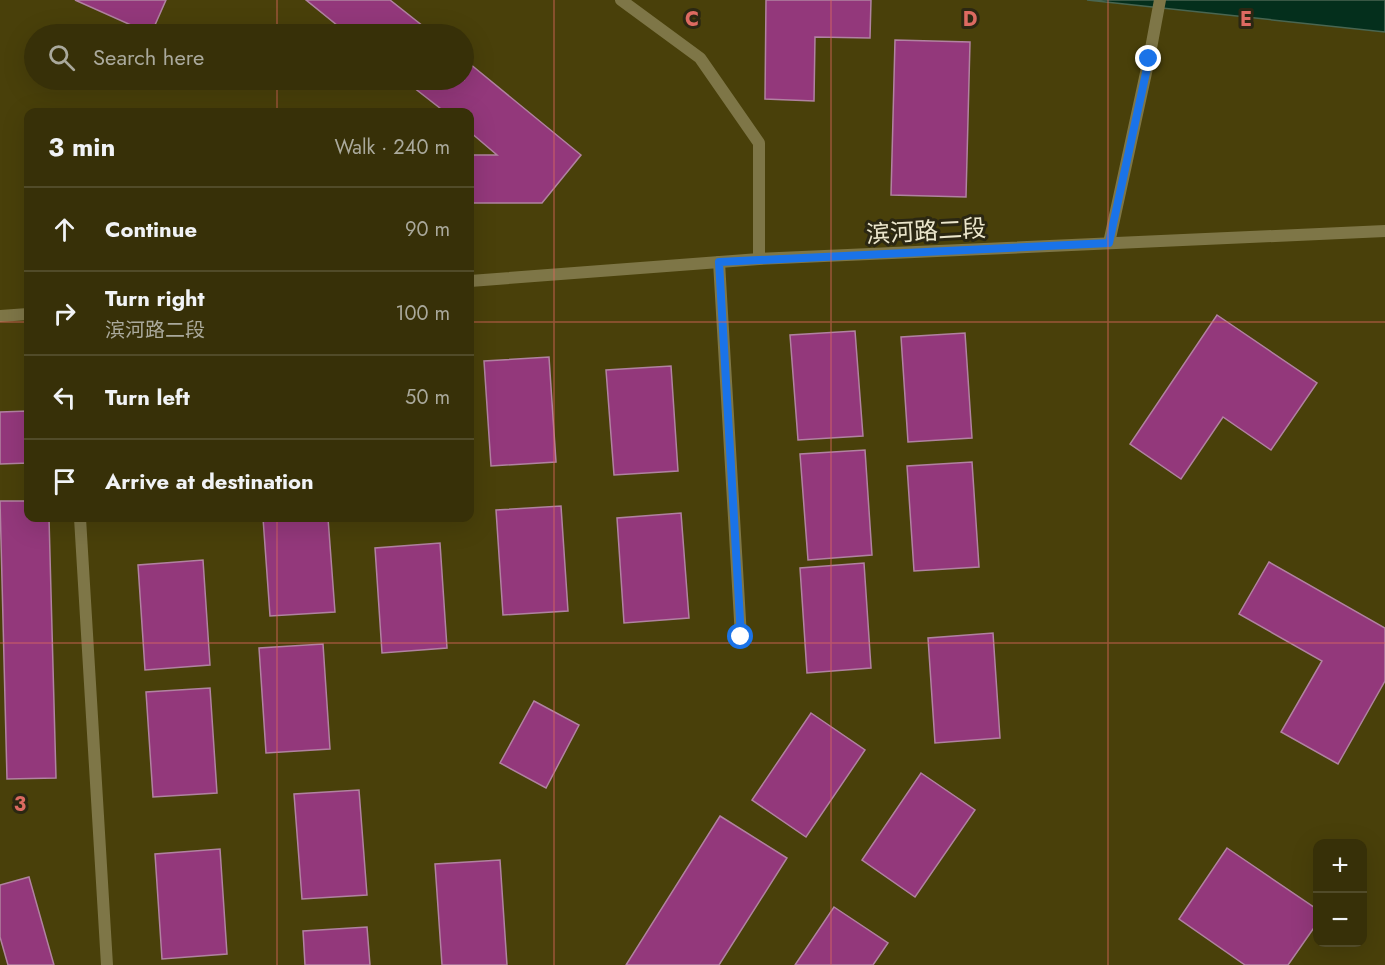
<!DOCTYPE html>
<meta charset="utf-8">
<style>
body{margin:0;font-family:Jost,"Noto Sans SC",sans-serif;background:#423c16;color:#f1f3f6}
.controls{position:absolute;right:18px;bottom:18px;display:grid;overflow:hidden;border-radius:12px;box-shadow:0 6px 24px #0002}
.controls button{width:54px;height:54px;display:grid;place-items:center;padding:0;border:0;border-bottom:2px solid #514b29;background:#373008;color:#f1f3f6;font:30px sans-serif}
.stop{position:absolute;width:18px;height:18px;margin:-14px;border:4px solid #1a73e8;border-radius:50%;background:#fff}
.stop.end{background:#1a73e8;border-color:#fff;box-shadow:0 2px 6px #0008}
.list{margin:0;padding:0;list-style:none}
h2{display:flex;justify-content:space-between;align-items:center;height:78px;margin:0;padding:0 24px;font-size:26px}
h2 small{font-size:20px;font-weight:400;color:#aaa99c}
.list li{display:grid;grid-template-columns:39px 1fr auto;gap:18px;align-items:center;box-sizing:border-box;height:84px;padding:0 24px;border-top:2px solid #514b29}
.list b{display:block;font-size:22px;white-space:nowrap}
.list p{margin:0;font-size:20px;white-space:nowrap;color:#aaa99c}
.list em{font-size:20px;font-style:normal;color:#aaa99c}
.icon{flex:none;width:33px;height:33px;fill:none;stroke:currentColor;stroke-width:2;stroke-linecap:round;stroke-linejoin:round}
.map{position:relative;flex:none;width:1385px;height:965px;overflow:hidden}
.search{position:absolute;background:#373008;box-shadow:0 6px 24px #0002;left:24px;top:24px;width:450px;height:66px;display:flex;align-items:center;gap:15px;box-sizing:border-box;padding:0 21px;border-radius:33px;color:#aaa99c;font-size:22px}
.panel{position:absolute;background:#373008;box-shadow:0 6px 24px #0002;left:24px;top:108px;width:450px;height:414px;border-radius:12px}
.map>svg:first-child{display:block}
.water{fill:#042f1c;stroke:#496651;stroke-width:1.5}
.building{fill:#93387b;stroke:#b182a1;stroke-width:1.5}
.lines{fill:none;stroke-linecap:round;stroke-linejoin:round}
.pedestrian{stroke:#7e7647;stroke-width:12}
.minor{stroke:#7e7647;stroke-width:12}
.tertiary{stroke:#7e7647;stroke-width:12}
.route{stroke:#1a73e8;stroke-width:8}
.grid{fill:none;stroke:#dd6a61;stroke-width:1.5;stroke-opacity:0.55}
.labels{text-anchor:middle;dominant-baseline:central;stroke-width:6;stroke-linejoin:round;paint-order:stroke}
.street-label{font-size:24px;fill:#ebe6cc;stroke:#2b2712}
.grid-label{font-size:20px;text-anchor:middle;font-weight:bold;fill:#dd6a61;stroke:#2b2712;stroke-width:6;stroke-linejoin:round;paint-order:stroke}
</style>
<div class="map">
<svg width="1385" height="965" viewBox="0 0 1385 965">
<rect width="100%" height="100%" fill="#49400a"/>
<polygon class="water" points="1087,0 1385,0 1385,32"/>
<g class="building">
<polygon points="75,0 166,0 151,34"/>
<polygon points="306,0 390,0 433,34 348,34"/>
<polygon points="766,0 871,0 870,38 815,37 814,101 765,99"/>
<polygon points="895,40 970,42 966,197 891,195"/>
<polygon points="464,59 581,155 542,203 470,203 470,155 497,155 470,132 470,112 445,112 404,80 464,80"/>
<polygon points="1217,315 1317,383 1271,450 1223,417 1181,479 1130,444"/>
<polygon points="855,331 863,436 798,440 790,335"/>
<polygon points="965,333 972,438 908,442 901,337"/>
<polygon points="549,357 556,462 491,466 484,361"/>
<polygon points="671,366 678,471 614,475 606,370"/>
<polygon points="28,411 28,463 0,464 0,412"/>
<polygon points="865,450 872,555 808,560 800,454"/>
<polygon points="972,462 979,567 914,571 907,466"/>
<polygon points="0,501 28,501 28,518 49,518 56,778 7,779"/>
<polygon points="561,506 568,611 503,615 496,510"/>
<polygon points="681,513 689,618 624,623 617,518"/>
<polygon points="263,518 328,518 335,612 270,616"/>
<polygon points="440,543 447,648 382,653 375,548"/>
<polygon points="203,560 210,665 145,670 138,565"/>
<polygon points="1269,562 1385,628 1385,681 1338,764 1281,732 1322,661 1239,614"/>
<polygon points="864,563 871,668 807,673 800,568"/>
<polygon points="993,633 1000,738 935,743 928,638"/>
<polygon points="323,644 330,749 266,753 259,648"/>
<polygon points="210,688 217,793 153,797 146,692"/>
<polygon points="534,701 579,725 546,788 500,763"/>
<polygon points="811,713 865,750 806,837 752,800"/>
<polygon points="921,773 975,810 915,897 862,860"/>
<polygon points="359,790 367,895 302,899 294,794"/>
<polygon points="720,816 787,858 719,965 626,965"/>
<polygon points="1227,848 1318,910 1318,922 1288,965 1245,965 1179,919"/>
<polygon points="220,849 227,954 162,959 155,854"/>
<polygon points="500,860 507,965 442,965 435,864"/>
<polygon points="29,877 54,965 8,965 0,937 0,885"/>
<polygon points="834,907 888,943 873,965 795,965"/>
<polygon points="367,927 370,965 305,965 303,931"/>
</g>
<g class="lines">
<polyline class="pedestrian" points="1149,59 1160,0"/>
<g class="minor">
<polyline points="621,0 700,58 759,143 759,259"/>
<polyline points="1109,243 1149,59"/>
<polyline points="719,262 741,637"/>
<polyline points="80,518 107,965"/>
</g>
<g class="tertiary">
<polyline points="470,281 759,259 1385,231"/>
<polyline points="0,316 28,314"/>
</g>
</g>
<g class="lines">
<polyline class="route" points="741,637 719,262 1109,243 1149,59"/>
</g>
<path class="grid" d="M277,0V34M554,0V965M831,0V965M1108,0V965M277,80V112M0,322H28M470,322H1385M277,518V965M0,643H1385"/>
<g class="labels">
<g class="street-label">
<text transform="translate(926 231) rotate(-3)">滨河路二段</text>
</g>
</g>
<g class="grid-label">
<text x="692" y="26">C</text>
<text x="970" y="26">D</text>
<text x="1246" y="26">E</text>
<text x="20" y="811">3</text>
</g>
</svg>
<div class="controls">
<button>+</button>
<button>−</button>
</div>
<div class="stop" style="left:741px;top:637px"></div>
<div class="stop end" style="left:1149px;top:59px"></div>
<div class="search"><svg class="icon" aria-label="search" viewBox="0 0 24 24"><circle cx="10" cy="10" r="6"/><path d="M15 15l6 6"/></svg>Search here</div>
<section class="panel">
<h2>3 min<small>Walk · 240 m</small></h2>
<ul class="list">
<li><svg class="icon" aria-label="ahead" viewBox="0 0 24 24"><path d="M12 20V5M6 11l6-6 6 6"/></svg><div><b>Continue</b></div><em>90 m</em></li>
<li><svg class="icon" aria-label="right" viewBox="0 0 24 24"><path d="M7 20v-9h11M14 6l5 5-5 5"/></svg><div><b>Turn right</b><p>滨河路二段</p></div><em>100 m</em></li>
<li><svg class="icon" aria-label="left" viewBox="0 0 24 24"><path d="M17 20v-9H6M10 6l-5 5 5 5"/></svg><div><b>Turn left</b></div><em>50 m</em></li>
<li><svg class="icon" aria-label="arrive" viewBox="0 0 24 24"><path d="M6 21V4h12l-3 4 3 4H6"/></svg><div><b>Arrive at destination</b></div></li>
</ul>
</section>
</div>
